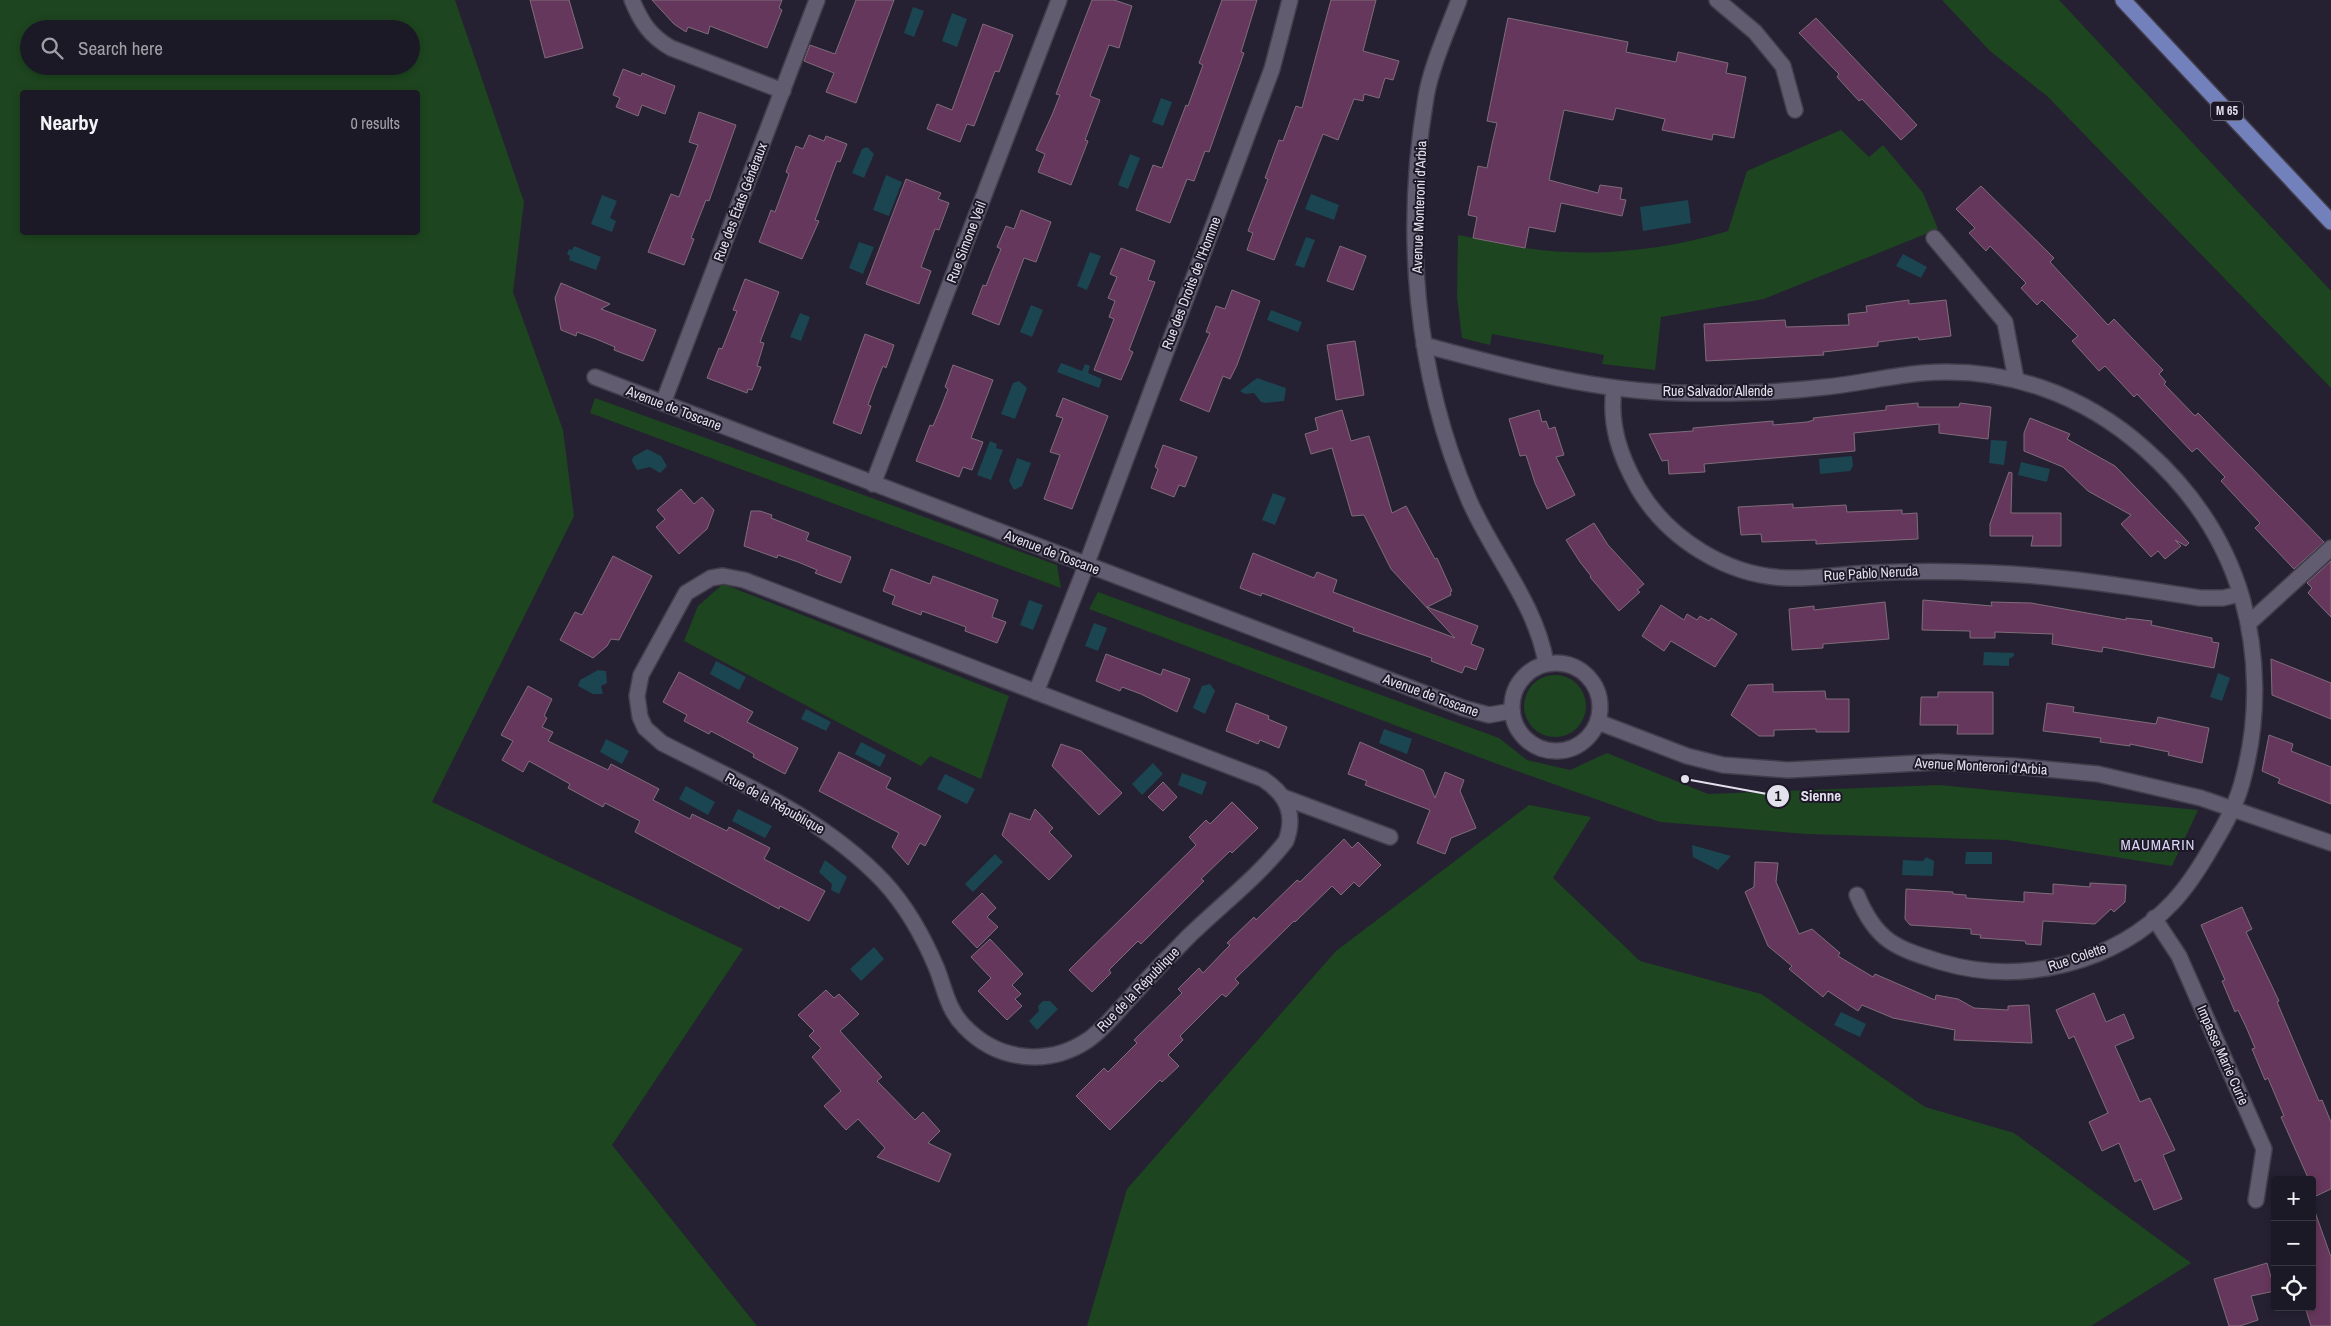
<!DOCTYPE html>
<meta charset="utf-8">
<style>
body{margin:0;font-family:"Archivo Narrow",sans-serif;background:#25222e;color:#f1f3f6}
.controls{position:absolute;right:15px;bottom:15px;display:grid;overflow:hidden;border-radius:5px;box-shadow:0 2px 8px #0003}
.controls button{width:45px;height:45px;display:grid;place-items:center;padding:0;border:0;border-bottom:1px solid #3a3843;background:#1c1926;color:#f1f3f6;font:25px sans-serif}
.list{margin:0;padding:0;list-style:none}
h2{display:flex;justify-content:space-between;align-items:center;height:65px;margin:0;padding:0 20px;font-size:21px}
h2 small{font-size:16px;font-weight:400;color:#a0a0a7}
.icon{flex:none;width:28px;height:28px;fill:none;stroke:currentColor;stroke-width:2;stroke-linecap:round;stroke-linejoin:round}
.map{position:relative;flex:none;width:2331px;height:1326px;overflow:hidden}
.search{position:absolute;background:#1c1926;box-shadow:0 2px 8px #0003;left:20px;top:20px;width:400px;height:55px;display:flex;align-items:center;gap:12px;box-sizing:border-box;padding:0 18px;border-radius:28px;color:#a0a0a7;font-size:19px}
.panel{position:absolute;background:#1c1926;box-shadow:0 2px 8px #0003;left:20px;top:90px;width:400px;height:145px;border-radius:5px}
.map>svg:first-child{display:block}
.green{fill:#1d451f;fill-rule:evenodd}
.water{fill:#1a4551}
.building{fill:#66375c;stroke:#7f6c7a}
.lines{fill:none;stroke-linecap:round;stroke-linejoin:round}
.minor-casing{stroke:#423e4c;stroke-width:18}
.major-casing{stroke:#423e4c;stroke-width:18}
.minor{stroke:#615c6f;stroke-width:15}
.major{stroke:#7281bb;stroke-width:15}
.labels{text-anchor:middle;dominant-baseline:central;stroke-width:4;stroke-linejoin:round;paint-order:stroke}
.shield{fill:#1d1828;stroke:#a8a5b1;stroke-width:1}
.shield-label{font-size:12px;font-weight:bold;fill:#e3e1ec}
.street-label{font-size:14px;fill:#e3e1ec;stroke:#1d1828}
.neighbourhood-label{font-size:15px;letter-spacing:1px;fill:#dad7f4;stroke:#1d1828}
.leader{fill:none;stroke:#e3e1ec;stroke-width:2}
.callout-dot{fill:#e3e1ec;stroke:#1d1828;stroke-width:2}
.mark-label{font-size:15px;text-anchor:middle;font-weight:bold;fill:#111}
.callout-label{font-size:15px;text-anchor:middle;font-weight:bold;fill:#e3e1ec;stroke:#1d1828;stroke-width:4;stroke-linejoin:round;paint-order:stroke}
</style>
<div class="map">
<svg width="2331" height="1326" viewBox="0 0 2331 1326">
<rect width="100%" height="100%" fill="#262132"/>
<g class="green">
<path d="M0,0H455L524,202L513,292L563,430L574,516L432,802L743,949L612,1145L757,1326H0ZM29,29H411V66H29ZM22,92H418V232H22Z"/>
<polygon points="1942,0 2059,0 2331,291 2331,388 2047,96 1990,51"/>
<path d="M1841,130L1869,157L1883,145L1923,193L1938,229L1764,299L1661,317L1655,370L1602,364L1604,355L1492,334L1490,345L1462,338L1457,297L1458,235C1480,239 1502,245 1525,248C1594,258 1661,251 1728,231L1747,171Z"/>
<polygon points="595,398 1057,565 1061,588 590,413"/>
<polygon points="723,584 1009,696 981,779 930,756 921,766 684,641 698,606"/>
<polygon points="1098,592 1499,738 1527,760 1570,770 1607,753 1708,794 1939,785 2198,810 2172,866 2006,840 1807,834 1660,822 1492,762 1089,609"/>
<circle cx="1555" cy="706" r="31"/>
<polygon points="1529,805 1591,817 1553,878 1640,961 1761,994 1925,1107 2014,1133 2191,1263 2091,1326 1087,1326 1127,1189 1336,951"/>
</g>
<g class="water">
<polygon points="913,7 924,11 914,37 904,33"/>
<polygon points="952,13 967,19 957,47 942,41"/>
<polygon points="1161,98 1172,102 1163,126 1152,122"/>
<polygon points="867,147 874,154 864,178 852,173 862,149"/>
<polygon points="1130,154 1140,158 1128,189 1118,185"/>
<polygon points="886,175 902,182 889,216 873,210"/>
<polygon points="1311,194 1339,205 1334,220 1305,209"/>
<polygon points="602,195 617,201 610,218 616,221 612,232 591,224"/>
<polygon points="1688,200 1691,223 1643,231 1640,207"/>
<polygon points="1306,237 1315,240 1304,268 1295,265"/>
<polygon points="859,242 874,247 863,274 849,268"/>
<polygon points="574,246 601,257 596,270 569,260 570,256 567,254 569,249 572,250"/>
<polygon points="1090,252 1101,256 1087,290 1077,286"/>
<polygon points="1903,254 1927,267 1921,278 1896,266"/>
<polygon points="1031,305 1043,310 1032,337 1020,332"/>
<polygon points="1271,310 1302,322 1298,332 1267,320"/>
<polygon points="800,313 810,317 801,341 790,337"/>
<polygon points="1061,363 1082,371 1085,364 1090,366 1088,373 1102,379 1099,388 1057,372"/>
<polygon points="1257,378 1286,388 1284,401 1266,403 1261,402 1254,393 1245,394 1240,391"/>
<polygon points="1019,381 1027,388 1015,419 1001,414 1013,383"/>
<polygon points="1991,440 2007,441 2004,465 1989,463"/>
<polygon points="990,441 997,444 996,448 1003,450 991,480 977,475"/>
<polygon points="647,449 661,456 667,466 660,473 650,467 637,470 632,461 633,457"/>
<polygon points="1852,456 1853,466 1850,471 1820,474 1819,459"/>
<polygon points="1017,458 1031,463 1022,486 1014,490 1009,481"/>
<polygon points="2021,462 2050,469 2047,482 2018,475"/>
<polygon points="1273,493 1286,498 1275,525 1262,520"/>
<polygon points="1029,600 1043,605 1033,630 1020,625"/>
<polygon points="1094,623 1107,628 1098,651 1085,646"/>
<polygon points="1984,652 2014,653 2014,656 2009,659 2009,666 1983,665"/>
<polygon points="716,661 746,677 739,690 710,674"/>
<polygon points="598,670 606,671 607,683 601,686 603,694 593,694 578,686 580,680"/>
<polygon points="2218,673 2230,678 2222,701 2210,697"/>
<polygon points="1210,684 1215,691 1205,714 1193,708 1202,686"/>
<polygon points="806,709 831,722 826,731 801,719"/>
<polygon points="1384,729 1412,739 1407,754 1379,743"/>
<polygon points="606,739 629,751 622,764 600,752"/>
<polygon points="861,742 886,755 880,767 855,754"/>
<polygon points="1153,763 1163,774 1142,795 1132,784"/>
<polygon points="1182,773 1207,782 1202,795 1178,785"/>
<polygon points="945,774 975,789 967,804 937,789"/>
<polygon points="686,786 715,802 708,815 679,799"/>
<polygon points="738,809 772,826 765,838 732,821"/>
<polygon points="1692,845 1731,856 1718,870 1693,857"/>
<polygon points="1966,852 1992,852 1992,864 1965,864"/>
<polygon points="995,854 1003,862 973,892 965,884"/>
<polygon points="1926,857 1934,861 1933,876 1902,875 1903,860 1923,861"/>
<polygon points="825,860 847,877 839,894 831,890 832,884 819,872"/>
<polygon points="874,947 884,959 861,981 850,969"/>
<polygon points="1043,1001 1050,1001 1058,1009 1037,1030 1029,1021 1039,1011 1038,1006"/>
<polygon points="1841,1012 1866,1024 1860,1037 1834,1025"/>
</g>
<g class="building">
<polygon points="530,0 569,0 583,48 545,58"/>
<polygon points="652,0 782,0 779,8 782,10 767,48 710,26 708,34 688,27 686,32 674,24"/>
<polygon points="856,0 894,0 856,103 826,92 834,73 804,61 810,45 835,54"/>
<polygon points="1092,0 1114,0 1132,6 1119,48 1109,45 1090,96 1100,100 1085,140 1088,141 1071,185 1038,172 1045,154 1036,150 1052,115 1060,95 1056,94"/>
<polygon points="1222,0 1257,0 1241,52 1244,53 1209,152 1205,151 1194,181 1187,179 1170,223 1136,210 1153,165 1162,168 1186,105 1188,106 1203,65 1199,63"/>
<polygon points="1331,0 1376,0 1363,51 1399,61 1393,80 1385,78 1379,98 1364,94 1363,101 1354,99 1338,140 1323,134 1274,260 1247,250 1253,233 1248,231 1268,179 1265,178 1279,140 1283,141 1296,106 1302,108"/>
<polygon points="1508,18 1628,42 1626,52 1676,62 1678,52 1728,63 1726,73 1746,77 1734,138 1713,134 1712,140 1662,130 1665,119 1616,108 1613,120 1564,110 1549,180 1598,193 1600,185 1622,188 1620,199 1626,200 1622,216 1561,203 1555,232 1529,227 1525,248 1473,238 1477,217 1468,215 1478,166 1487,168 1492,144 1497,123 1487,121"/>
<polygon points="1816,18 1917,125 1901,140 1862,99 1859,101 1837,77 1839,74 1799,33"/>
<polygon points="983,24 1013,35 999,72 995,71 974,126 967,124 960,142 927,129 937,104 952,110"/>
<polygon points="623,69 641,76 642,73 675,86 665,114 642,105 638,116 616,107 620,98 613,95"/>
<polygon points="699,112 736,125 709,201 706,200 691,238 694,239 684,265 648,252 671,194 679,197 698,145 689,142"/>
<polygon points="809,135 824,141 826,136 847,144 840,162 837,161 815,220 819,221 802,259 759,242 771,210 775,212 789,174 786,172 796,146 803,149"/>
<polygon points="906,179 941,193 938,199 949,203 939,230 935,229 921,267 931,271 919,304 866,284"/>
<polygon points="1981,186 2054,258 2050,262 2108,325 2114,319 2133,339 2163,370 2159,374 2166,382 2164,384 2195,416 2198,413 2324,542 2294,569 2255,528 2260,523 2221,481 2225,477 2197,448 2192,452 2137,394 2134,397 2105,366 2099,371 2072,341 2078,336 2042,300 2037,305 2021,288 2026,283 1990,246 1986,251 1969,233 1975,228 1956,209"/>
<polygon points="1021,210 1051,222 1036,262 1024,258 999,325 972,314 983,285 986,286 993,268 1001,249 997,247 1006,226 1014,229"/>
<polygon points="1340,246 1366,256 1353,290 1327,281"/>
<polygon points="1121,248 1155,261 1148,280 1155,282 1129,350 1133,352 1121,380 1094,370 1114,319 1109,317 1115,301 1108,298 1117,277 1110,274"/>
<polygon points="745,279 779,292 760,342 764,343 757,366 761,367 752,390 748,389 747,393 707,378 719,348 722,349 737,311 733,310"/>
<polygon points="561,283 610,304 601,309 656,330 643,361 614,350 615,347 596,339 577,332 576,336 561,330 555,298"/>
<polygon points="1232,290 1260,301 1237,365 1230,379 1223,376 1209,412 1180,400 1210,333 1206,332 1216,306 1225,309"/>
<polygon points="1909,300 1909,304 1946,300 1951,336 1919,340 1918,337 1878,342 1878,346 1823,352 1824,355 1706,361 1704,324 1785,320 1786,327 1849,325 1848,314 1867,312 1866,306"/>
<polygon points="865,334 894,345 886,368 883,366 875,386 868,405 871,406 861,434 833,423"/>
<polygon points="1355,341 1364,395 1336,400 1327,345"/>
<polygon points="953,365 993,380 971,438 983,442 972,470 963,467 959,477 916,461 930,425 933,426 941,407 948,389 945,387"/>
<polygon points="1063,398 1108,416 1072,509 1044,499 1060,455 1050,452 1063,418 1056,416"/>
<polygon points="1918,403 1918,407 1959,407 1960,403 1991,407 1988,439 1939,433 1939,424 1854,433 1855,451 1704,464 1705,472 1669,474 1668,460 1662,461 1649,434 1693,431 1693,428 1773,421 1773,425 1807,422 1814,420 1813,418 1886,410 1886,406"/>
<polygon points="1342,410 1351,441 1369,436 1392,513 1406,506 1435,559 1437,558 1452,591 1450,592 1451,595 1427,607 1478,626 1471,644 1484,649 1476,670 1465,666 1462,673 1431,661 1432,658 1353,631 1354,628 1262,593 1261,596 1240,588 1253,553 1314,578 1317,572 1337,580 1333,592 1455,638 1391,569 1364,515 1352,516 1332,448 1311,454 1305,434 1318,430 1315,418"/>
<polygon points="1539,410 1542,422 1546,421 1549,429 1555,427 1564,455 1556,457 1575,495 1547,509 1535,483 1526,455 1520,456 1509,419"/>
<polygon points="2030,418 2070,434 2067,439 2115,466 2189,543 2186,546 2175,540 2181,546 2165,559 2158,551 2151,557 2121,524 2131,515 2088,491 2063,467 2024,451 2024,433"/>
<polygon points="1163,445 1197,457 1185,487 1179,485 1174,497 1151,488 1158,469 1155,467"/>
<polygon points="2009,472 2012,473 2011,513 2061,513 2061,546 2031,546 2033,536 1990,536 1990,524"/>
<polygon points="681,489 694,504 702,497 714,510 707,529 679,554 656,527 665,519 657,510"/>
<polygon points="1793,504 1793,508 1846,505 1847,512 1902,510 1902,514 1917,513 1918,539 1816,544 1816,540 1762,542 1761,534 1741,535 1738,507"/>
<polygon points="751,511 760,511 772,515 771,518 809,533 806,540 851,557 841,583 815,573 817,570 798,562 778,555 777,558 744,546"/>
<polygon points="1594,523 1608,545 1644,584 1637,590 1640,592 1619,611 1590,577 1591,576 1580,562 1566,540"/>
<polygon points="613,556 652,576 619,640 611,639 607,646 593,658 560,640 575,612 582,615"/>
<polygon points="2331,561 2331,617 2308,593 2312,588 2307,583"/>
<polygon points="891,569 930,584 933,576 998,600 992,617 1006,622 997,643 965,631 966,627 947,620 922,611 921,615 892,604 895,596 883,591"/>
<polygon points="1923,600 1992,606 1991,602 2031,603 2126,620 2126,618 2152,621 2151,625 2212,638 2212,642 2219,643 2214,668 2103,647 2102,652 2052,644 2053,634 1995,632 1995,638 1970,638 1970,631 1922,630"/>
<polygon points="1885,602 1889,639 1823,644 1823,648 1792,650 1789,609 1814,606 1814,610"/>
<polygon points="1661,605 1684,620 1687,614 1697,620 1700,616 1709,621 1711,618 1737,634 1715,667 1671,641 1664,651 1642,636"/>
<polygon points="1106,654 1161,675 1163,669 1190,679 1177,712 1141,694 1122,687 1120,691 1096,681"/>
<polygon points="2271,659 2331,683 2331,719 2272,695"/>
<polygon points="679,672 753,712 747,722 798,748 785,774 753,757 754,754 711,731 709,734 684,721 687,715 663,702"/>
<polygon points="1773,684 1773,692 1825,691 1826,699 1849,699 1849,732 1816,732 1816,729 1774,730 1774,736 1759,736 1731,715 1748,685"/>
<polygon points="528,686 552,699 544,716 547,718 542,727 553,732 548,741 608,770 611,764 659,789 653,800 690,819 692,814 727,831 729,827 770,848 764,859 825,891 809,921 780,906 779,909 768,903 635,832 640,821 605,803 603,807 568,788 570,784 529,761 523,772 502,760 513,741 501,735"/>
<polygon points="1938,692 1993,692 1993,734 1957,734 1958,725 1920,725 1921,697 1938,697"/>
<polygon points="1236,703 1269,716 1268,719 1287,727 1279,748 1260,740 1258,744 1226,731"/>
<polygon points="2047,703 2074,707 2073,712 2156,724 2158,717 2209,728 2202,763 2168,755 2169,752 2130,744 2130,746 2100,742 2101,738 2043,731"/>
<polygon points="2269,735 2293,744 2291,751 2331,767 2331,804 2278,783 2280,779 2262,771"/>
<polygon points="1360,742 1423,770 1435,798 1445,772 1464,780 1460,791 1476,828 1451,838 1445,854 1417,843 1430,810 1365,785 1367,781 1348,774"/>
<polygon points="1061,744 1081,751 1122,793 1099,815 1052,766"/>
<polygon points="839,752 891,778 886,788 941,816 925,846 920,843 908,865 892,847 899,833 819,791"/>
<polygon points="1163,782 1177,797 1163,811 1148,797"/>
<polygon points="1232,802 1258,828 1232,853 1230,851 1201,879 1204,881 1141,944 1138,941 1109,970 1111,973 1092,992 1069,970 1196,845 1189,837 1206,820 1210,824"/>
<polygon points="1035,809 1053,828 1049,832 1072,856 1049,880 1002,835 1010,813 1030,820"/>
<polygon points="1344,839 1352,848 1358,842 1381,865 1359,887 1354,882 1341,895 1332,886 1295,922 1294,921 1235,979 1239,983 1226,997 1222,994 1180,1036 1183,1040 1168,1055 1179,1066 1162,1082 1160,1080 1110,1130 1076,1096 1104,1068 1108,1072 1137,1043 1134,1040 1182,993 1178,989 1199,968 1203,973 1230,945 1227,943 1254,917 1256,920 1297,880 1300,882"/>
<polygon points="1755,862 1778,863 1776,882 1799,934 1812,929 1840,953 1838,956 1873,977 1875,974 1935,1000 1936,995 1958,999 1974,1008 2008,1010 2008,1006 2029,1005 2032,1043 1954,1040 1955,1030 1893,1018 1862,1005 1858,1011 1828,991 1823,997 1789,969 1792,966 1768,946 1745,892 1754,887"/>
<polygon points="2090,883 2126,885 2125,902 2114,912 2111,909 2095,924 2043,921 2041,945 2026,944 2025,941 1980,938 1981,935 1971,934 1971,929 1910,925 1905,919 1906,889 1953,892 1953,894 1966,895 1966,898 2024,902 2024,892 2053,894 2053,884 2090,887"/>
<polygon points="982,893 996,908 987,917 998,927 977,948 952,922"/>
<polygon points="2242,907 2252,929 2246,932 2279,1001 2277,1002 2319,1101 2322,1100 2331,1122 2331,1189 2316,1196 2312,1187 2312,1180 2309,1180 2281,1117 2284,1116 2268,1078 2265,1080 2252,1049 2255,1048 2247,1029 2238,1010 2235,1012 2222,981 2225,980 2201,925"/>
<polygon points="990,939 1023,974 1012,985 1021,994 1015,999 1022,1006 1007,1020 978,991 991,978 971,957"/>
<polygon points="826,990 834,998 839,994 859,1014 840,1031 882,1077 877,1081 915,1120 923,1112 940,1131 928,1143 951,1154 939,1182 877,1157 885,1148 858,1119 846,1130 824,1106 841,1091 812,1057 821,1048 809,1036 814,1031 798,1015"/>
<polygon points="2094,993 2106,1022 2124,1014 2134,1038 2115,1046 2140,1102 2150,1098 2175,1150 2163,1155 2182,1199 2154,1210 2141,1179 2135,1182 2119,1143 2102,1151 2089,1122 2108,1113 2074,1036 2069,1039 2056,1010"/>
<polygon points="2315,1212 2331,1257 2331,1326 2311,1326 2305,1307 2312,1307 2312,1213"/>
<polygon points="2267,1263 2275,1291 2251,1296 2258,1320 2240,1326 2229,1326 2214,1279"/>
</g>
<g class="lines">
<g class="minor-casing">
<g id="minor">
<path d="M632,0C641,22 650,36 671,48L783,91"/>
<path d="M1459,0C1448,29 1431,67 1426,97C1403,231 1415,375 1469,500C1493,555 1536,604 1546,663"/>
<polyline points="1717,0 1755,32 1783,66 1795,110"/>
<polyline points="1934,238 2005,322 2016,379"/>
<path d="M1424,345C1507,367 1593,391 1679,393C1728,394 1777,393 1825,387C1858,384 1889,376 1922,373C2005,366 2084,394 2146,450C2191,490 2225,540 2242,598C2258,655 2259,717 2244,775C2238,802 2225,825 2211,848C2200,867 2188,886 2173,902C2115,964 2021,986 1941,962C1895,948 1876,941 1857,895"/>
<polyline points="595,377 1463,708 1489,715 1512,711"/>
<path d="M1614,388C1609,425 1620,456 1638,488C1668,539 1727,576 1787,578C1814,579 1843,574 1870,573C1910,571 1950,571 1991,573C2061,576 2131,587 2200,598H2223L2240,594"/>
<polyline points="663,403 817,0"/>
<polyline points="873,484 1059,0"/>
<path d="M723,576L744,580L1263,779C1287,795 1296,814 1286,841C1259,876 1221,905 1189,936C1169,956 1149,977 1130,998C1117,1012 1104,1029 1088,1040C1048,1067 997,1061 964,1026C948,1010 945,990 937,969C924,938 907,907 884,882C823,817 740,783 662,743L645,728L640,717L637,696L641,675L686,593L711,578Z"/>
<polyline points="2249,623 2331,548"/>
<circle cx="1556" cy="707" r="44"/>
<polyline points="1036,692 1082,576 1272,69 1290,0"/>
<polyline points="1598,722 1687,756 1723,765 1788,770 1938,762 2014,766 2098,774 2201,798 2331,843"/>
<polyline points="1283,797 1390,837"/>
<polyline points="2154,918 2179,956 2264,1149 2256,1200"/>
</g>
</g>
<g class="major-casing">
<polyline id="major" points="2123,0 2331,222"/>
</g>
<use href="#minor" class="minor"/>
<use href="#major" class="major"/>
</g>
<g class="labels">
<rect class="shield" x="2211" y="101.5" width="32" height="19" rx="4"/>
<g class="shield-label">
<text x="2227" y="111">M 65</text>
</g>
<g class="street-label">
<text transform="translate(740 202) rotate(-69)">Rue des États Généraux</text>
<text transform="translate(1419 207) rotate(-88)">Avenue Monteroni d'Arbia</text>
<text transform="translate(966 242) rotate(-69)">Rue Simone Veil</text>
<text transform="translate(1191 283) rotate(-69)">Rue des Droits de l'Homme</text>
<text x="1718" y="391">Rue Salvador Allende</text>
<text transform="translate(674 408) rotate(21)">Avenue de Toscane</text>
<text transform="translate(1052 552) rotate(21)">Avenue de Toscane</text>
<text transform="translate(1871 573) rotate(-3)">Rue Pablo Neruda</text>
<text transform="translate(1431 695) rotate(20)">Avenue de Toscane</text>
<text transform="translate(1981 766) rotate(3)">Avenue Monteroni d'Arbia</text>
<text transform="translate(775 803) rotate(29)">Rue de la République</text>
<text transform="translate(2077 957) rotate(-19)">Rue Colette</text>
<text transform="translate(1138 989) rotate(-46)">Rue de la République</text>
<text transform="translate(2223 1055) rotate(66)">Impasse Marie Curie</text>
</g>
<g class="neighbourhood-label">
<text x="2158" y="844">MAUMARIN</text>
</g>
</g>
<path class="leader" d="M1685 779L1778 796"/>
<g class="callout-dot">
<circle cx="1685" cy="779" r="5"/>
<circle cx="1778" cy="796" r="12"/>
</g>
<g class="mark-label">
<text x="1778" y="801">1</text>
</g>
<g class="callout-label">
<text x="1821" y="801">Sienne</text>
</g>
</svg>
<div class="controls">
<button>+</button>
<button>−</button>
<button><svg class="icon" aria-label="locate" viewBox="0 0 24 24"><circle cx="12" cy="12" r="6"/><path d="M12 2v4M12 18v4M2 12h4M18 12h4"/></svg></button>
</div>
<div class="search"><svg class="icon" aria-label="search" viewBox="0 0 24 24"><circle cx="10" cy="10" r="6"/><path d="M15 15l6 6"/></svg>Search here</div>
<section class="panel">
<h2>Nearby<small>0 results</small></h2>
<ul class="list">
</ul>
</section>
</div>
